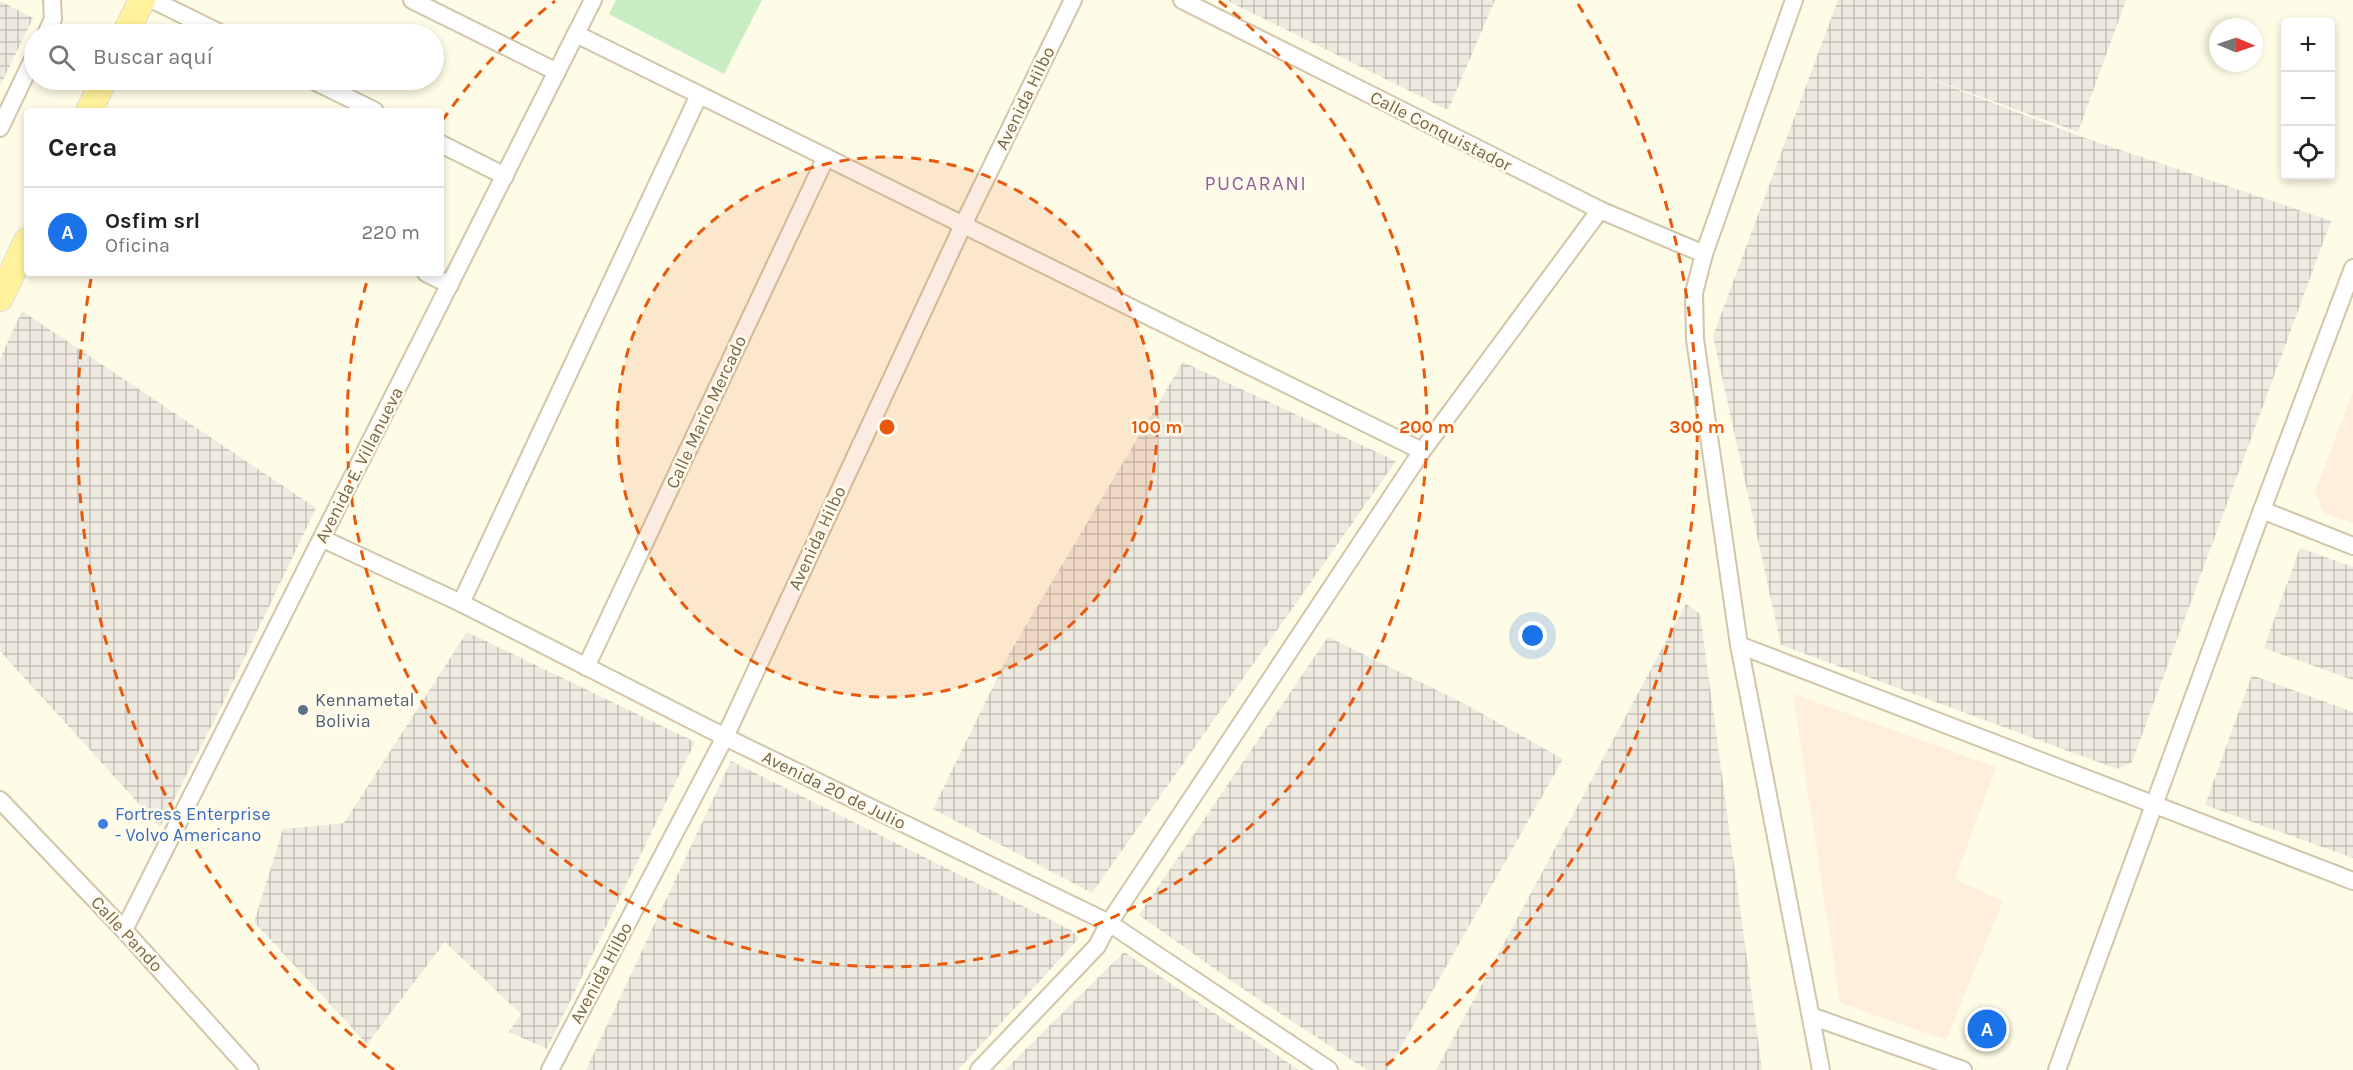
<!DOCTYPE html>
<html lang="es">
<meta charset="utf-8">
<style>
body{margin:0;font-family:Karla,sans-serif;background:#f2f2f2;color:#222}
.controls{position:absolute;right:18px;top:18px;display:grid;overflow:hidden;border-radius:6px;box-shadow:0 3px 9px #0003}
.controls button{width:54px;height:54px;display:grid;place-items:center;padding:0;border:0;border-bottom:2px solid #e0e0e0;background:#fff;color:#222;font:30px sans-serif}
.compass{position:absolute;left:2209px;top:18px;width:54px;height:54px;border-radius:50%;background:#fff;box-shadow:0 3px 9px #0003;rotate:92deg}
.you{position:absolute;left:1533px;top:636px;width:21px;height:21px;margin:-15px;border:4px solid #fff;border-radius:50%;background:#1a73e8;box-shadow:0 0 0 9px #1a73e833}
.badge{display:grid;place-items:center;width:39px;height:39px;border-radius:50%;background:#1a73e8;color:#fff;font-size:20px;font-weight:700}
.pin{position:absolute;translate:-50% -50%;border:3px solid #fff;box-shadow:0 2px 6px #0006}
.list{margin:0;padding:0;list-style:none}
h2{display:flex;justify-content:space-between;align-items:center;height:78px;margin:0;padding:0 24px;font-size:26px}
h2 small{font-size:20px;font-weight:400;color:#767676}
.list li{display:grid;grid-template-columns:39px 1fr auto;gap:18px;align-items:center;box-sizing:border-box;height:90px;padding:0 24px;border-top:2px solid #e0e0e0}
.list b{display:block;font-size:22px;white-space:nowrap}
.list p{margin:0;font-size:20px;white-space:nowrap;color:#767676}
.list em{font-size:20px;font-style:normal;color:#767676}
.icon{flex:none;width:33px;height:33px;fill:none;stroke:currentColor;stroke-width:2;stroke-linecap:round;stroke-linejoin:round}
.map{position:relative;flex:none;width:2353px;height:1070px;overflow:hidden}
.search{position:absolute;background:#fff;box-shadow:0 3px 9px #0003;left:24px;top:24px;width:420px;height:66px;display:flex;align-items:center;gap:15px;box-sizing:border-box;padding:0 21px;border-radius:33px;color:#767676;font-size:22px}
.panel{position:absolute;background:#fff;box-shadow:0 3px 9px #0003;left:24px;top:108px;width:420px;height:168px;border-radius:6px}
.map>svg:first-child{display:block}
.commercial{fill:#ffeed9}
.industrial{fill:url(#industrial-grid)}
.green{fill:#c9edc2}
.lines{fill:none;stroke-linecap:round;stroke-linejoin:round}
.minor-casing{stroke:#d1c5aa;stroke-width:20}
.primary-casing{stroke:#e2ddd7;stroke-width:28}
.minor{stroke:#fff;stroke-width:16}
.primary{stroke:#fff29c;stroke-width:26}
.ring{fill:none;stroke:#e8590c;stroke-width:3;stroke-dasharray:10 8}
.service-dot{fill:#5c6f8a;stroke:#fffcee;stroke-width:2}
.shop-dot{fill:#3f7fe0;stroke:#fffcee;stroke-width:2}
.labels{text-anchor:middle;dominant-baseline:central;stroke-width:5;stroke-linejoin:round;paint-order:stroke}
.street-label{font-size:18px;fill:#7a6648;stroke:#fffcee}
.service-label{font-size:18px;fill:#4e5e75;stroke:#fffcee;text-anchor:start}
.shop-label{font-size:18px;fill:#366cbe;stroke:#fffcee;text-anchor:start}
.neighbourhood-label{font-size:20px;letter-spacing:1.5px;fill:#915f97;stroke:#fffcee}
.centre{fill:#e8590c;stroke:#fffcee;stroke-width:3}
.ring-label{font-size:18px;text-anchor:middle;font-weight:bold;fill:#e8590c;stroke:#fffcee;stroke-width:5;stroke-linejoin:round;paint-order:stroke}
</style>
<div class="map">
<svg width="2353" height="1070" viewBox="0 0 2353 1070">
<defs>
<pattern id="industrial-grid" width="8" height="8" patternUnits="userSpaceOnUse" patternTransform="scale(1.5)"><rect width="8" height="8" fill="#eeeae0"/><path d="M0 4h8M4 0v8" fill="none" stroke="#c6c1b8"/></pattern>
</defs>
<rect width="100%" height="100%" fill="#fefbe6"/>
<g class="commercial">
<polygon points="2353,392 2353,523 2324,513 2315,492"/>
<polygon points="1793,694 1996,767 1955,879 2003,901 1946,1040 1840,1003"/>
</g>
<g class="industrial">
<polygon points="1226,0 1495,0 1448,110"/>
<polygon points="1838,0 2126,0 2078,132 1912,72 2082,137 2331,221 2132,762 2117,769 1781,645 1713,336"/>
<polygon points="0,1 33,18 0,86"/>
<polygon points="22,311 316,508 222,705 160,827 0,651 0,359"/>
<polygon points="1183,362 1396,461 1092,893 933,809 1009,654"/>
<polygon points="2300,548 2353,567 2353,680 2264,648"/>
<polygon points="1686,604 1700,614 1762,1070 1436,1070"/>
<polygon points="467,632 695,742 547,1049 509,1032 521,1014 445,942 367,1044 254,922 283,829 344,823"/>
<polygon points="1328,637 1465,704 1563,759 1388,1070 1367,1070 1246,991 1139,915"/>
<polygon points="2252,675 2353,712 2353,858 2205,805"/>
<polygon points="731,761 1071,930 1079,938 958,1070 586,1070"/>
<polygon points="1124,952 1299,1070 1005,1070"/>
</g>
<polygon class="green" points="616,0 762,0 724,74 609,14"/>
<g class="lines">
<g class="minor-casing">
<g id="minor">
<polyline points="153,0 222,34"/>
<polyline points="412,0 557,72"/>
<polyline points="1182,0 1600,210 1704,254"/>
<polyline points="1794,0 1704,254 1694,293 1695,339 1739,645 1821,1070"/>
<polyline points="46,34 53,19 52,0"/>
<polyline points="576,34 1422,451"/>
<polyline points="312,80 375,111"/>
<polyline points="0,128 34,57"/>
<polyline points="441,144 505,176"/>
<polyline points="426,273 450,285"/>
<polyline points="2262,510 2353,546"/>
<polyline points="323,539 461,603 725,737 1109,923 1329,1070"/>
<polyline points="461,603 699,95"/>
<polyline points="1739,645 2353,881"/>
<polyline points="586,667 826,157"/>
<polyline points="0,800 124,930 250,1070"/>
<polyline points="124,930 593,0"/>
<polyline points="1811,1016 1963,1070"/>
<polyline points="550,1070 725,737 963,225 1073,0"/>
<polyline points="979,1070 1097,946 1109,923 1422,451 1600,210"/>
<polyline points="2057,1070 2262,510 2353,268"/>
</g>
</g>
<g class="primary-casing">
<g id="primary">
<polyline points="125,34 142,0"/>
<polyline points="89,111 104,80"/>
<polyline points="0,298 27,241"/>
</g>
</g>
<use href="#minor" class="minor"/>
<use href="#primary" class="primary"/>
</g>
<circle cx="887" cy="427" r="270" fill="#e8590c" fill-opacity=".12"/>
<g class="ring">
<circle cx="887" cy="427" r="270"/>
<path d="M442 121A540 540 0 0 1 555 1M1219 1A540 540 0 1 1 369 274"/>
<path d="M394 1070A810 810 0 0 1 91 279M1578 4A810 810 0 0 1 1380 1070"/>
</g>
<circle class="service-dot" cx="303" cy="710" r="6"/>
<circle class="shop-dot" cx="103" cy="824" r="6"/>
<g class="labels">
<g class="street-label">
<text transform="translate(1025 98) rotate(-64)">Avenida Hilbo</text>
<text transform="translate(1441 131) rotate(27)">Calle Conquistador</text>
<text transform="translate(706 412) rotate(-65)">Calle Mario Mercado</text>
<text transform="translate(359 465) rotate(-63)">Avenida E. Villanueva</text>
<text transform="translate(817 538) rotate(-65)">Avenida Hilbo</text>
<text transform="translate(834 790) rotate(26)">Avenida 20 de Julio</text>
<text transform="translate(127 934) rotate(47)">Calle Pando</text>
<text transform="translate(601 973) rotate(-62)">Avenida Hilbo</text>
</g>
<g class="service-label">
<text x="315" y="700">Kennametal<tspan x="315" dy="21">Bolivia</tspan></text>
</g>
<g class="shop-label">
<text x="115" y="814">Fortress Enterprise<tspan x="115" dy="21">- Volvo Americano</tspan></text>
</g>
<g class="neighbourhood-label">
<text x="1256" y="183">PUCARANI</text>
</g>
</g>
<circle cx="887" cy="427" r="9" class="centre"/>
<g class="ring-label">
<text x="1157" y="433">100 m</text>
<text x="1427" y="433">200 m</text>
<text x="1697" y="433">300 m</text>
</g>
</svg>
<div class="controls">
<button>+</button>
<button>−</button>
<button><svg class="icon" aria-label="locate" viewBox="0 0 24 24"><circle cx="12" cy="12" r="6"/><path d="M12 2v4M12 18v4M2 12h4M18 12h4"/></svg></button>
</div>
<svg class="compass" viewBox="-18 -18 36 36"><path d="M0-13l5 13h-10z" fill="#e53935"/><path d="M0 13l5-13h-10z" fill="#767676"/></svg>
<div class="you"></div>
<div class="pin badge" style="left:1987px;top:1029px">A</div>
<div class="search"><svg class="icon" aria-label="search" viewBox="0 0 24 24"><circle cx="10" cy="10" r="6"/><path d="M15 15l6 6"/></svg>Buscar aquí</div>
<section class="panel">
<h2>Cerca<small></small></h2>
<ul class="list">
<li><span class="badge">A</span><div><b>Osfim srl</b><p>Oficina</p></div><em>220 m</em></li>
</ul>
</section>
</div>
